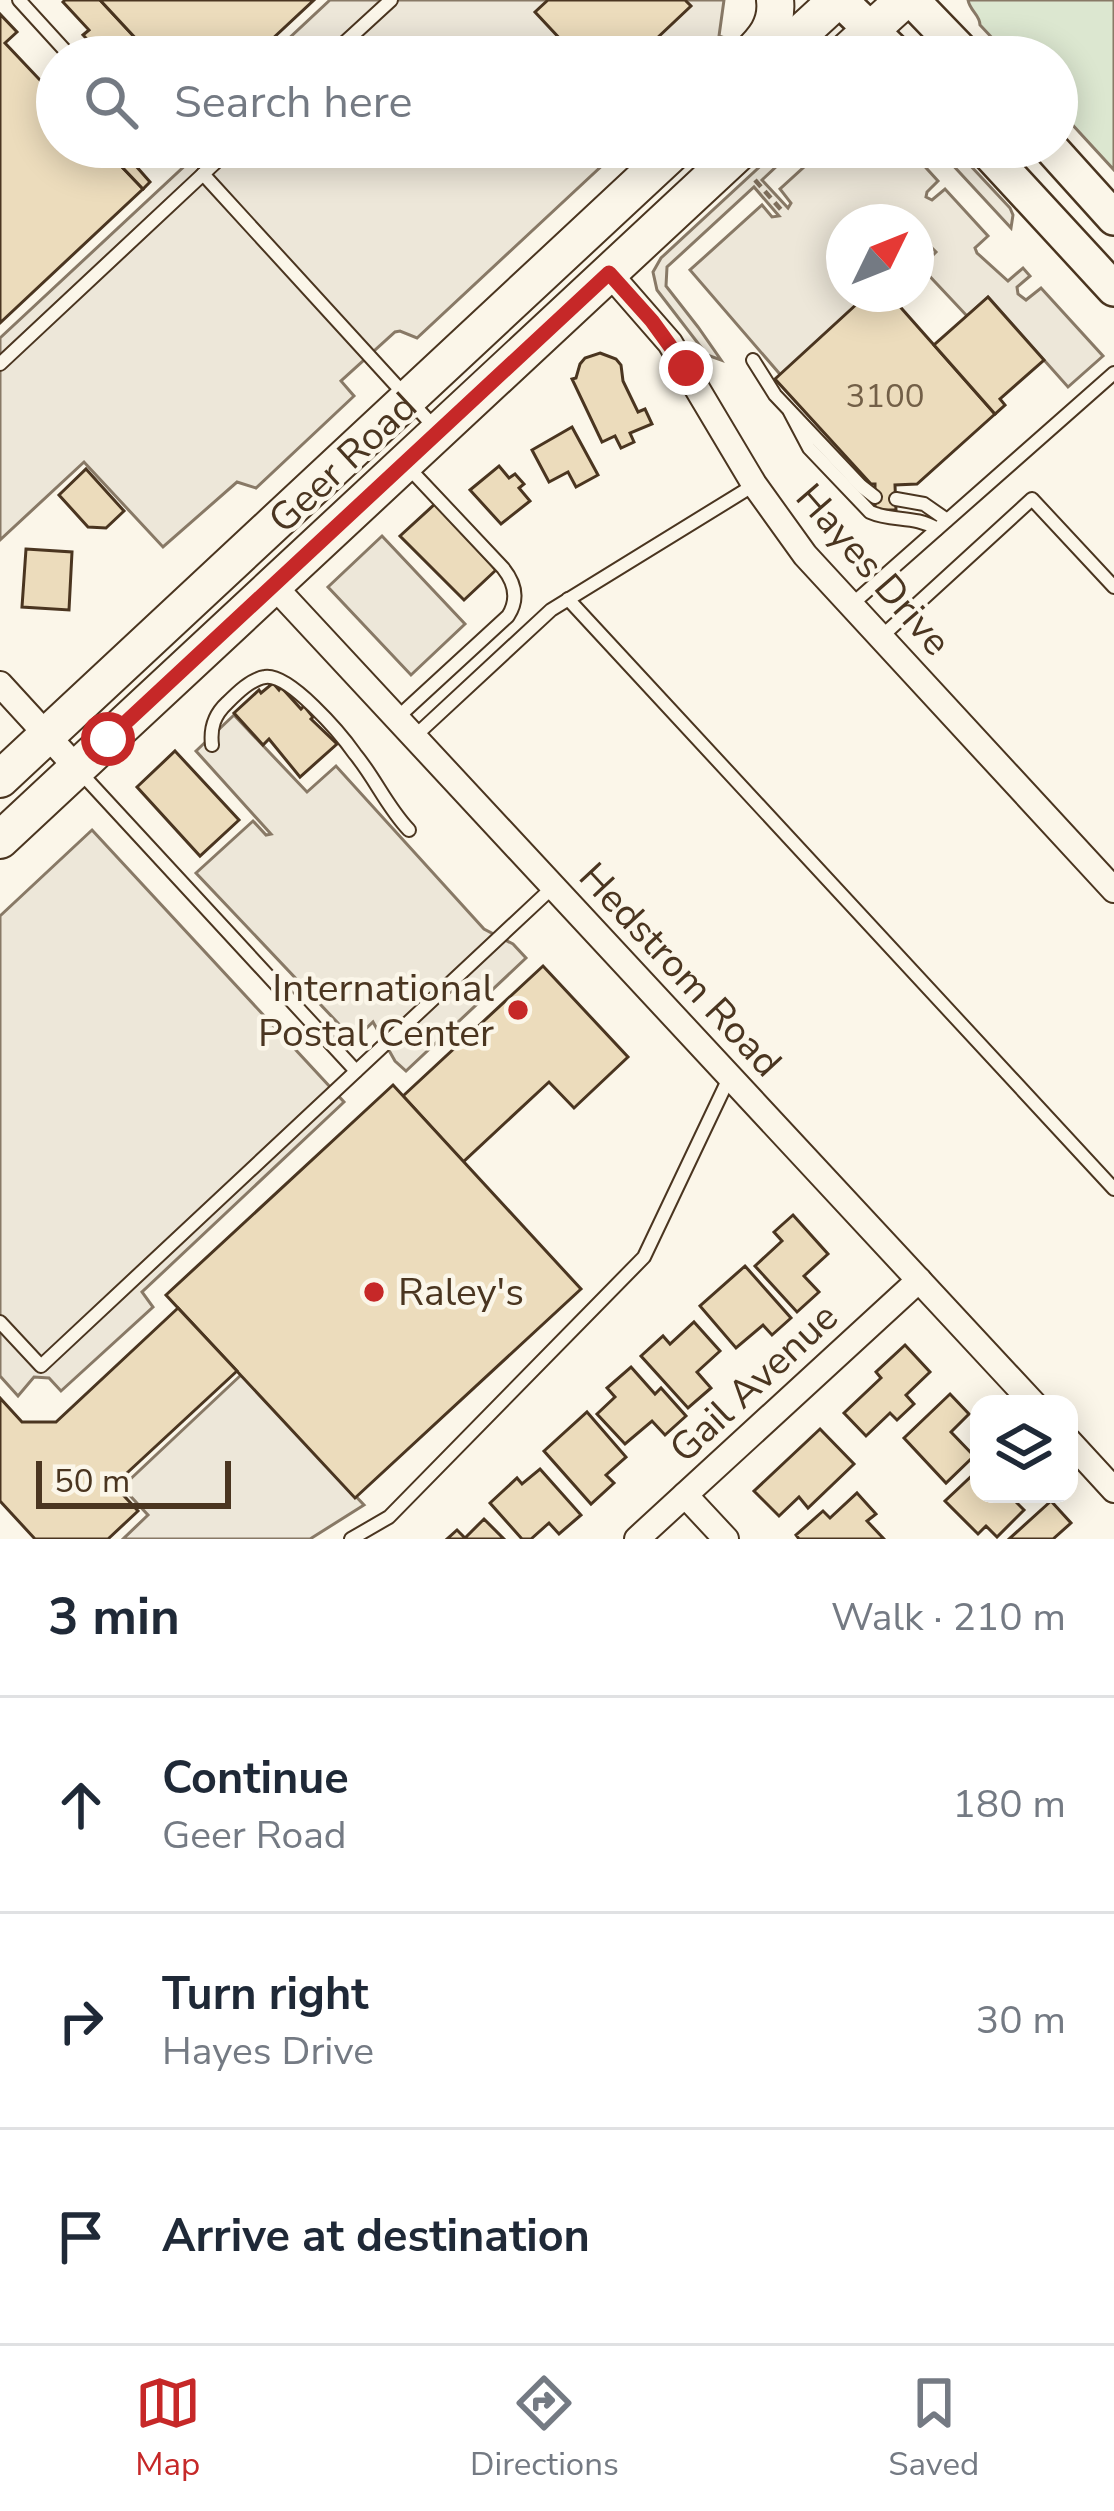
<!DOCTYPE html>
<meta charset="utf-8">
<style>
body{margin:0;font-family:"Nunito Sans",sans-serif;background:#f6f6f7;color:#1f2937}
.controls{position:absolute;right:36px;bottom:36px;display:grid;overflow:hidden;border-radius:24px;box-shadow:0 6px 30px #0003}
.controls button{width:108px;height:108px;display:grid;place-items:center;padding:0;border:0;border-bottom:3px solid #e0e1e3;background:#fff;color:#1f2937;font:60px sans-serif}
.compass{position:absolute;left:826px;top:204px;width:108px;height:108px;border-radius:50%;background:#fff;box-shadow:0 6px 30px #0003;rotate:47deg}
.scale{position:absolute;left:36px;bottom:30px;width:195px;box-sizing:border-box;padding-left:12px;border:6px solid #4a3520;border-top:0;font-size:33px;line-height:42px;white-space:nowrap;color:#4a3520;-webkit-text-stroke:9px #fbf6e9;paint-order:stroke}
.stop{position:absolute;width:36px;height:36px;margin:-27px;border:9px solid #c62828;border-radius:50%;background:#fff}
.stop.end{background:#c62828;border-color:#fff;box-shadow:0 3px 12px #0008}
.list{margin:0;padding:0;list-style:none}
h2{display:flex;justify-content:space-between;align-items:center;height:156px;margin:0;padding:0 48px;font-size:51px}
h2 small{font-size:39px;font-weight:400;color:#747a83}
.list li{display:grid;grid-template-columns:78px 1fr auto;gap:36px;align-items:center;box-sizing:border-box;height:216px;padding:0 48px;border-top:3px solid #e0e1e3}
.list b{display:block;font-size:45px;white-space:nowrap}
.list p{margin:0;font-size:39px;white-space:nowrap;color:#747a83}
.list em{font-size:39px;font-style:normal;color:#747a83}
.icon{flex:none;width:66px;height:66px;fill:none;stroke:currentColor;stroke-width:2;stroke-linecap:round;stroke-linejoin:round}
.map{position:relative;flex:none;width:1114px;height:1539px;overflow:hidden}
.search{position:absolute;background:#fff;box-shadow:0 6px 30px #0003;left:36px;right:36px;top:36px;height:132px;display:flex;align-items:center;gap:30px;box-sizing:border-box;padding:0 42px;border-radius:66px;color:#747a83;font-size:45px}
.sheet{height:804px;background:#fff}
nav{display:flex;justify-content:space-around;align-items:center;box-sizing:border-box;height:168px;border-top:3px solid #e0e1e3;background:#fff;font-size:33px;color:#747a83}
nav a{display:grid;justify-items:center;gap:6px}
nav .on{color:#c62828}
.map>svg:first-child{display:block}
.green{fill:#dce7d0;stroke:#887966;stroke-width:3}
.parking{fill:#ede7d9;stroke:#887966;stroke-width:3}
.building{fill:#ecdcbc;stroke:#4a3520;stroke-width:3}
.lines{fill:none;stroke-linecap:round;stroke-linejoin:round}
.lane-casing{stroke:#4a3520;stroke-width:16}
.street-casing{stroke:#4a3520;stroke-width:28}
.secondary-casing{stroke:#4a3520;stroke-width:38}
.primary-casing{stroke:#4a3520;stroke-width:40}
.path{stroke:#7f6f5c;stroke-width:4.5;stroke-dasharray:9 6;stroke-linecap:butt}
.lane{stroke:#fbf6e9;stroke-width:12}
.street{stroke:#fbf6e9;stroke-width:24}
.secondary{stroke:#fbf6e9;stroke-width:33}
.primary{stroke:#fbf6e9;stroke-width:36}
.route{stroke:#c62828;stroke-width:15}
.poi-dot{fill:#c62828;stroke:#fbf6e9;stroke-width:4.5}
.labels{text-anchor:middle;dominant-baseline:central;stroke-width:9;stroke-linejoin:round;paint-order:stroke}
.number-label{font-size:33px;fill:#725f47}
.street-label{font-size:39px;fill:#4a3520;stroke:#fbf6e9}
.poi-label{font-size:39px;fill:#4a3520;stroke:#fbf6e9;text-anchor:end}
</style>
<div class="map">
<svg width="1114" height="1539" viewBox="0 0 1114 1539">
<rect width="100%" height="100%" fill="#fbf6e9"/>
<path class="green" d="M968,0H1114V170L1057,108V57H1010L980,25C980,15 970,11 968,0Z"/>
<g class="parking">
<polygon points="330,0 724,0 719,36 736,42 719,57 269,57"/>
<polygon points="205,147 622,147 417,338 400,331 395,332 341,381 354,396 256,488 237,482 163,547 84,462 0,540 0,338"/>
<polygon points="781,147 797,147 762,180 788,208 791,203 780,189 826,147 907,147 938,181 927,192 926,197 932,200 945,189 988,236 975,248 977,253 1008,281 1023,268 1030,276 1017,287 1018,294 1026,300 1041,288 1103,356 1068,387 988,297 967,316 921,267 936,252 916,232 916,222 844,222 844,294 879,294 785,380 690,270 762,205 772,217 779,216 754,187 667,267 666,286 698,327 721,360 707,355 657,290 653,272 661,258"/>
<polygon points="936,147 953,147 1010,208 1013,215 1011,228"/>
<polygon points="382,536 465,624 411,675 328,587"/>
<polygon points="234,715 307,792 336,766 484,929 513,944 526,958 406,1071 395,1061 373,1022 354,1040 196,873 253,821 266,835 271,834 196,751"/>
<polygon points="92,830 344,1102 142,1292 153,1307 61,1391 49,1378 34,1377 18,1396 0,1376 0,916"/>
<polygon points="241,1375 364,1505 310,1539 123,1539 148,1515 122,1487"/>
</g>
<g class="building">
<polygon points="65,0 100,0 153,57 104,57 83,35 89,30 63,2"/>
<polygon points="100,0 314,0 253,57 153,57"/>
<polygon points="548,0 685,0 691,6 637,57 577,57 535,12"/>
<polygon points="0,14 17,32 5,43 57,98 57,147 103,147 143,189 0,323"/>
<polygon points="103,147 156,147 136,166 150,182 143,189"/>
<polygon points="858,294 895,294 898,298 895,301 995,414 917,484 895,485 896,510 875,510 875,484 871,484 775,379 860,301 855,296"/>
<polygon points="988,297 1044,360 1000,399 1005,405 995,414 934,345"/>
<polygon points="600,353 616,359 621,365 623,381 638,412 645,409 652,424 630,433 634,442 621,448 615,436 602,442 572,379 576,378 580,364 585,358"/>
<polygon points="572,427 598,475 576,487 568,472 549,482 532,450"/>
<polygon points="499,466 509,478 515,474 524,484 519,488 530,501 501,524 470,490"/>
<polygon points="86,469 124,511 106,528 88,527 59,495"/>
<polygon points="436,503 496,570 464,600 400,536"/>
<polygon points="26,549 72,552 69,610 22,607"/>
<polygon points="273,683 279,690 281,687 301,709 304,706 313,717 311,719 337,744 300,777 269,739 263,745 234,713 259,690 261,693"/>
<polygon points="175,751 239,820 200,856 137,787"/>
<polygon points="543,966 628,1057 574,1108 549,1082 463,1162 403,1096"/>
<polygon points="393,1085 581,1289 355,1498 166,1295"/>
<polygon points="793,1215 828,1254 804,1276 819,1292 797,1312 755,1266 782,1241 774,1232"/>
<polygon points="745,1266 791,1318 772,1335 763,1325 736,1348 700,1306"/>
<polygon points="178,1308 237,1371 114,1485 138,1511 108,1539 35,1539 0,1501 0,1398 22,1422 56,1422"/>
<polygon points="694,1322 720,1351 697,1372 711,1388 688,1408 641,1356 663,1336 670,1344"/>
<polygon points="905,1345 930,1372 906,1395 914,1404 897,1420 890,1413 866,1436 844,1413 881,1378 876,1372"/>
<polygon points="631,1367 655,1394 661,1388 686,1416 665,1435 652,1421 625,1444 597,1414 615,1397 607,1388"/>
<polygon points="950,1394 969,1414 951,1432 974,1456 946,1483 904,1438"/>
<polygon points="587,1412 626,1457 606,1475 614,1483 591,1504 544,1451"/>
<polygon points="820,1429 854,1464 808,1508 799,1497 779,1516 754,1491"/>
<polygon points="540,1469 581,1515 559,1534 549,1523 531,1539 522,1539 490,1503 517,1478 522,1484"/>
<polygon points="979,1469 979,1494 1008,1494 1024,1510 997,1537 986,1526 978,1534 945,1501"/>
<polygon points="857,1493 876,1514 867,1521 884,1539 799,1539 796,1535 823,1511 830,1518"/>
<polygon points="1051,1501 1071,1523 1053,1539 1009,1539"/>
<polygon points="484,1519 504,1539 447,1539 457,1530 465,1538"/>
</g>
<g class="lines">
<g class="lane-casing">
<g id="lane">
<polyline points="19,0 71,57"/>
<polyline points="329,57 391,0"/>
<polyline points="203,174 437,430"/>
<polyline points="753,360 775,395 861,486 875,497"/>
<polyline points="0,364 232,147"/>
<path d="M790,412L809,448L870,512C892,522 915,515 937,529"/>
<polyline points="896,499 924,504 947,520"/>
<polyline points="568,599 1114,1189"/>
<polyline points="850,606 1114,373"/>
<polyline points="880,638 1032,499 1114,587"/>
<path d="M397,718L508,616C519,599 515,583 503,568L405,464"/>
<polyline points="414,737 551,610 754,485"/>
<path d="M212,745C210,728 214,715 227,703C237,693 251,679 265,677C289,673 341,734 355,754C375,778 387,807 409,830"/>
<polyline points="80,772 356,1071"/>
<polyline points="0,1322 41,1366 553,887"/>
<polyline points="351,1539 389,1517 644,1257 729,1078"/>
</g>
</g>
<g class="street-casing">
<g id="street">
<polyline points="609,273 670,343 754,484 805,555 1114,890"/>
<polyline points="273,585 1034,1404"/>
<polyline points="0,684 77,768"/>
<polyline points="1069,1441 1114,1490"/>
<polyline points="685,1495 726,1539"/>
<polyline points="637,1539 919,1280"/>
</g>
</g>
<g class="secondary-casing">
<g id="secondary">
<polyline points="840,0 899,57"/>
<polyline points="912,0 967,57"/>
<polyline points="983,147 1114,289"/>
<polyline points="1050,147 1114,218"/>
</g>
</g>
<g class="primary-casing">
<g id="primary">
<path d="M747,57C764,41 778,25 775,0"/>
<polyline points="775,57 837,0"/>
<polyline points="841,57 904,0"/>
<polyline points="0,779 678,147"/>
<polyline points="0,840 744,147"/>
</g>
</g>
<polyline class="path" points="755,180 783,212"/>
<use href="#lane" class="lane"/>
<use href="#street" class="street"/>
<use href="#secondary" class="secondary"/>
<use href="#primary" class="primary"/>
</g>
<g class="lines">
<polyline class="route" points="108,739 609,273 652,321 686,368"/>
</g>
<g class="poi-dot">
<circle cx="518" cy="1010" r="12"/>
<circle cx="374" cy="1292" r="12"/>
</g>
<g class="labels">
<g class="number-label">
<text x="885" y="396">3100</text>
</g>
<g class="street-label">
<text transform="translate(343 463) rotate(-43)">Geer Road</text>
<text transform="translate(873 570) rotate(49)">Hayes Drive</text>
<text transform="translate(680 970) rotate(47)">Hedstrom Road</text>
<text transform="translate(754 1383) rotate(-43)">Gail Avenue</text>
</g>
<g class="poi-label">
<text x="494" y="988">International<tspan x="494" dy="45">Postal Center</tspan></text>
<text x="398" y="1292" text-anchor="start">Raley's</text>
</g>
</g>
</svg>
<div class="controls">
<button><svg class="icon" aria-label="layers" viewBox="0 0 24 24"><path d="M12 4l9 5-9 5-9-5zM3 14l9 5 9-5"/></svg></button>
</div>
<svg class="compass" viewBox="-18 -18 36 36"><path d="M0-13l5 13h-10z" fill="#e53935"/><path d="M0 13l5-13h-10z" fill="#747a83"/></svg>
<div class="scale">50 m</div>
<div class="stop" style="left:108px;top:739px"></div>
<div class="stop end" style="left:686px;top:368px"></div>
<div class="search"><svg class="icon" aria-label="search" viewBox="0 0 24 24"><circle cx="10" cy="10" r="6"/><path d="M15 15l6 6"/></svg>Search here</div>
</div>
<section class="sheet">
<h2>3 min<small>Walk · 210 m</small></h2>
<ul class="list">
<li><svg class="icon" aria-label="ahead" viewBox="0 0 24 24"><path d="M12 20V5M6 11l6-6 6 6"/></svg><div><b>Continue</b><p>Geer Road</p></div><em>180 m</em></li>
<li><svg class="icon" aria-label="right" viewBox="0 0 24 24"><path d="M7 20v-9h11M14 6l5 5-5 5"/></svg><div><b>Turn right</b><p>Hayes Drive</p></div><em>30 m</em></li>
<li><svg class="icon" aria-label="arrive" viewBox="0 0 24 24"><path d="M6 21V4h12l-3 4 3 4H6"/></svg><div><b>Arrive at destination</b></div></li>
</ul>
</section>
<nav>
<a class="on"><svg class="icon" aria-label="map" viewBox="0 0 24 24"><path d="M3 6l6-2 6 2 6-2v14l-6 2-6-2-6 2zM9 4v14M15 6v14"/></svg>Map</a>
<a><svg class="icon" aria-label="directions" viewBox="0 0 24 24"><path d="M12 3l9 9-9 9-9-9zM9 14v-3h6M13 9l2 2-2 2"/></svg>Directions</a>
<a><svg class="icon" aria-label="saved" viewBox="0 0 24 24"><path d="M7 4h10v16l-5-4-5 4z"/></svg>Saved</a>
</nav>
